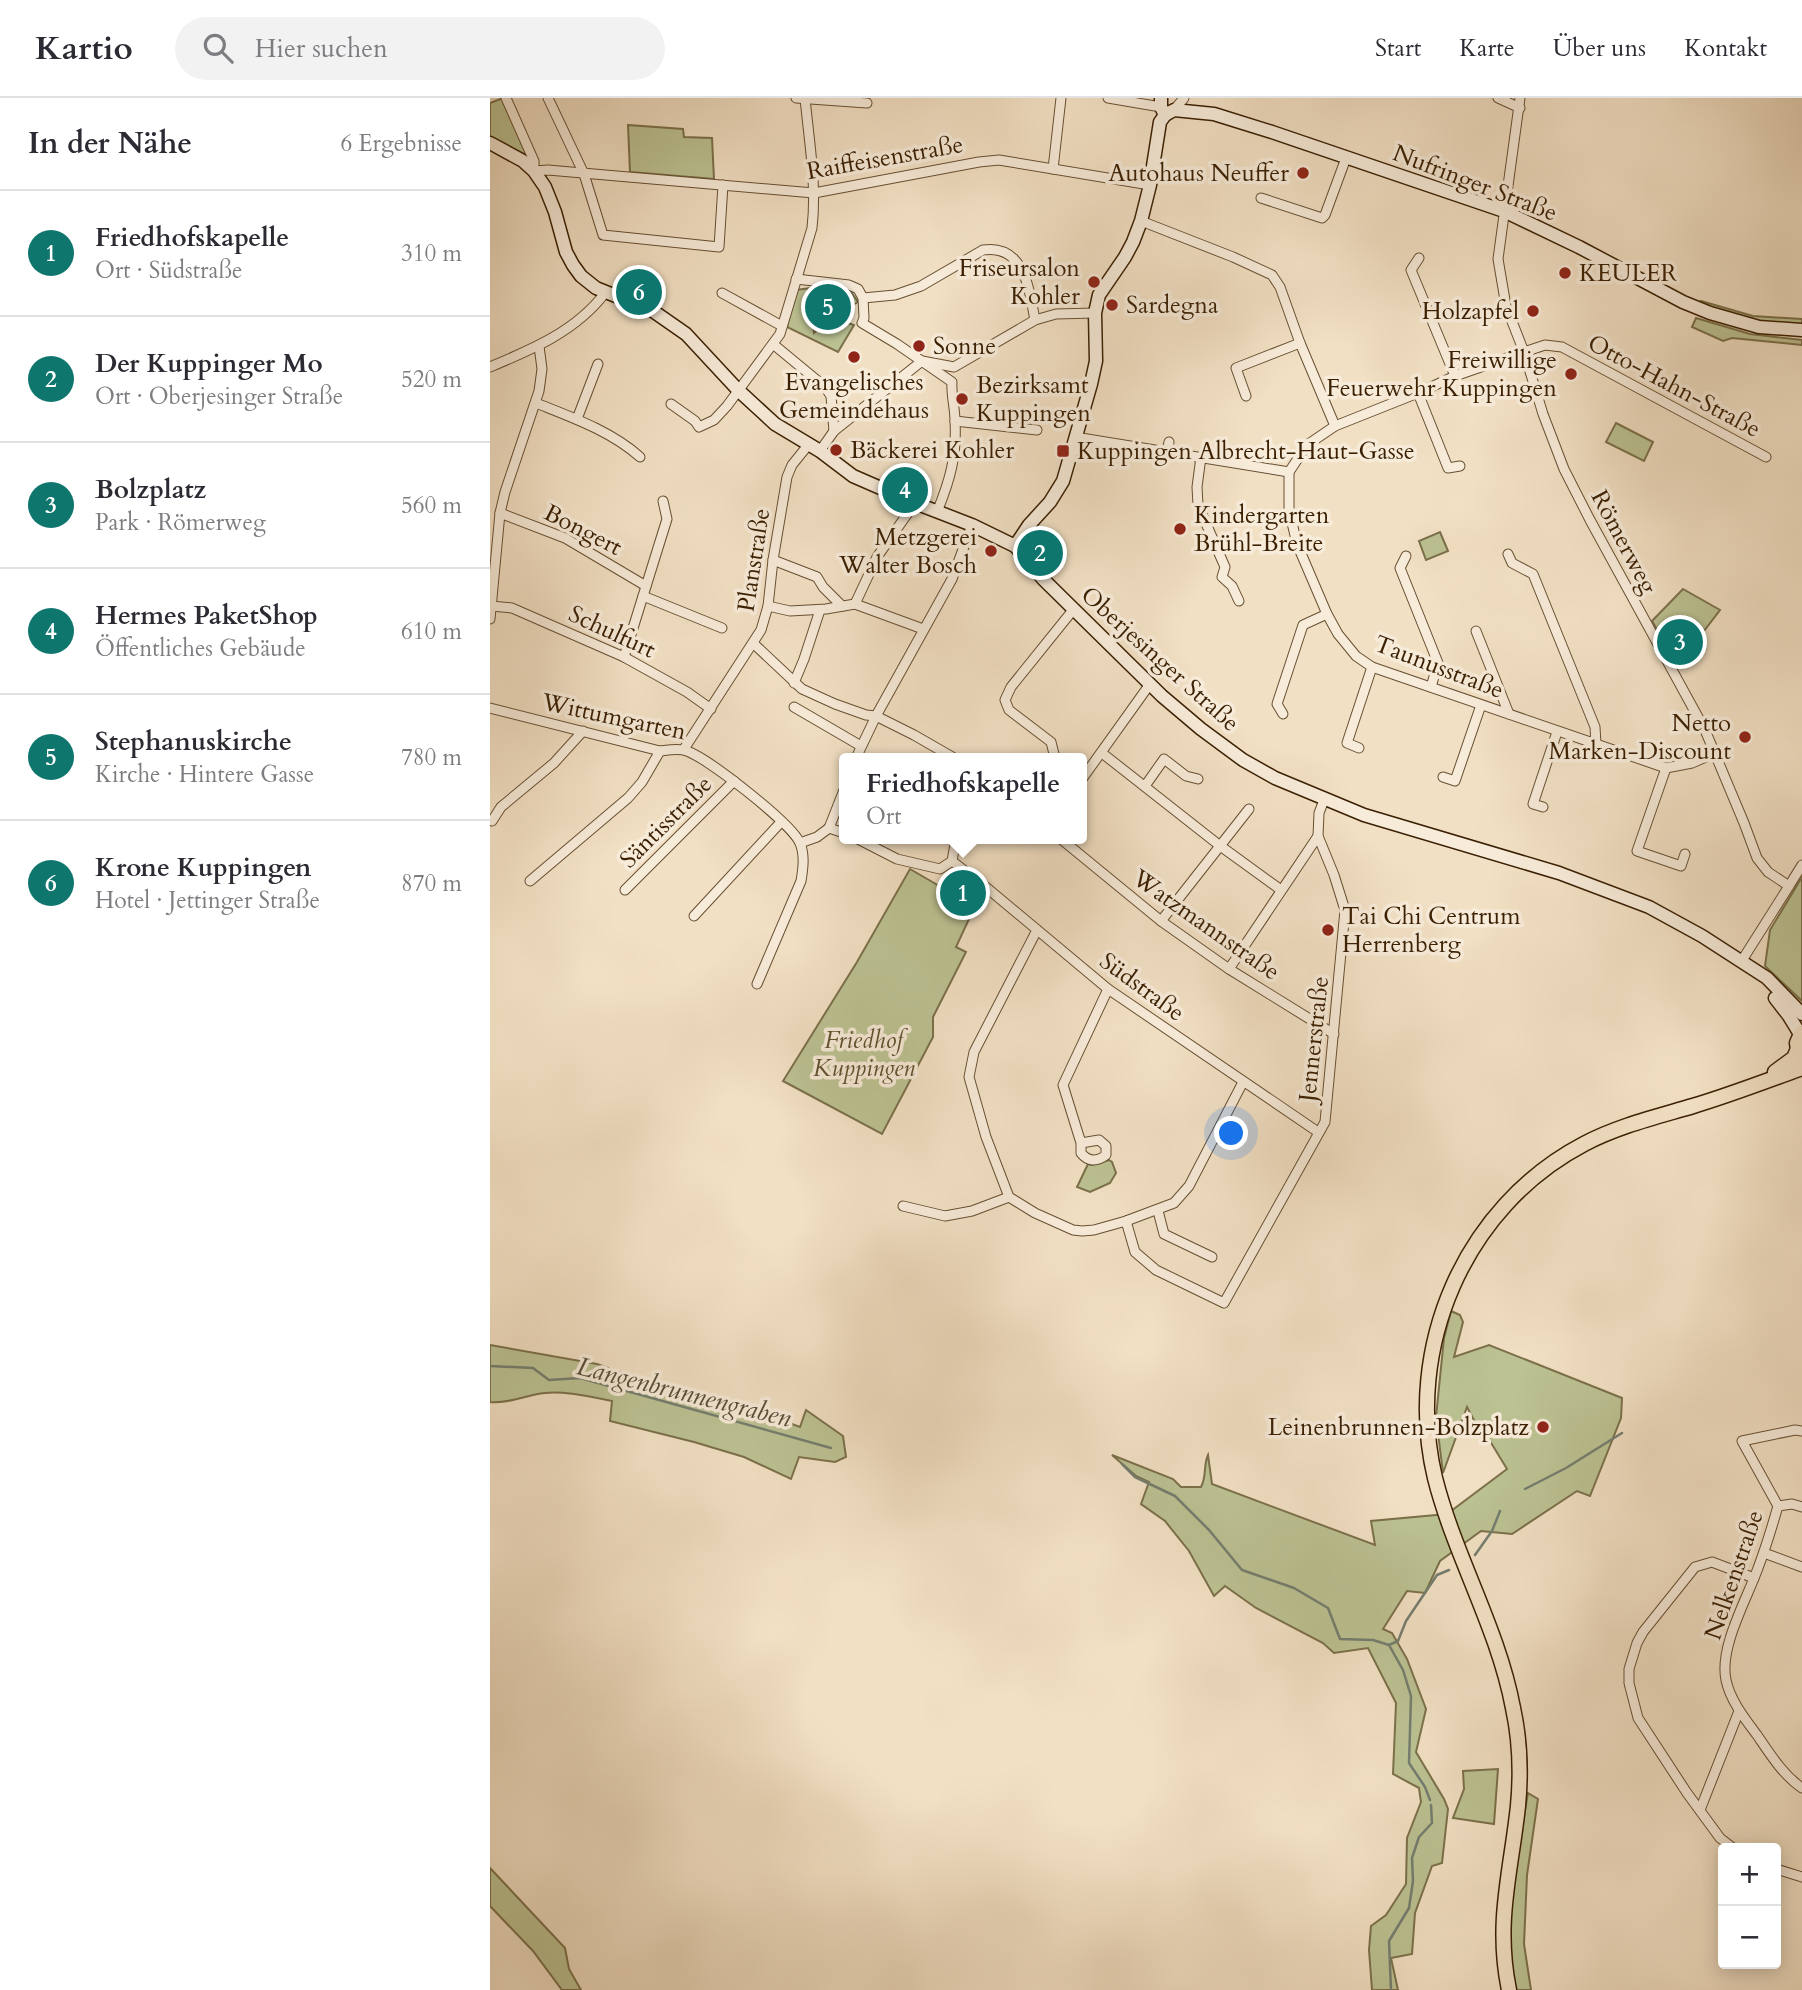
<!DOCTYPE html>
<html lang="de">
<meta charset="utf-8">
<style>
body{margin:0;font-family:Cardo,serif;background:#f2f2f3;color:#2b2b33}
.controls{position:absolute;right:21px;bottom:21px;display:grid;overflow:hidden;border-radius:7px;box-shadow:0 4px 18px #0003}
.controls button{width:63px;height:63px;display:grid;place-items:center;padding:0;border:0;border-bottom:2px solid #e1e1e2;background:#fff;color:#2b2b33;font:35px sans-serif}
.you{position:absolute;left:742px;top:1036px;width:24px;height:24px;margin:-18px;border:5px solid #fff;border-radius:50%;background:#1a73e8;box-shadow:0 0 0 10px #1a73e833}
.badge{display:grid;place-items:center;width:46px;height:46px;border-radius:50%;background:#0f766e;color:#fff;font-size:23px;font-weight:700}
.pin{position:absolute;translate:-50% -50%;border:4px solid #fff;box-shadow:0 2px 7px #0006}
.popup{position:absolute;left:349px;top:655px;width:248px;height:91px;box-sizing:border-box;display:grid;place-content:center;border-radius:7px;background:#fff;filter:drop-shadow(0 2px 5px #0005);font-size:23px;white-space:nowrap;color:#7c7c81}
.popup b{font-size:26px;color:#2b2b33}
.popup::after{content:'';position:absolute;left:50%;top:100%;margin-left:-14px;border:14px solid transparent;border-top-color:#fff}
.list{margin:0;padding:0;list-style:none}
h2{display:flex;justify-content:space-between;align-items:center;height:91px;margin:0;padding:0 28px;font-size:30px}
h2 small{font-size:23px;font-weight:400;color:#7c7c81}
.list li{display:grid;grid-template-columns:46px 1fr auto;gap:21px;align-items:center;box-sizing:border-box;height:126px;padding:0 28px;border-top:2px solid #e1e1e2}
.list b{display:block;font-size:26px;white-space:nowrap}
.list p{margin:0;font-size:23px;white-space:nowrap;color:#7c7c81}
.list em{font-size:23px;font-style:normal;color:#7c7c81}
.icon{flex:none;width:38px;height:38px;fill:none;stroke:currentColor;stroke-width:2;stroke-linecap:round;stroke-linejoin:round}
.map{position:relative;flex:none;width:1312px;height:1892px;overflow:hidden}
header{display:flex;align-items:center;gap:42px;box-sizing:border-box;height:98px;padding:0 35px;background:#fff;border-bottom:2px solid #e1e1e2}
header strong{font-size:33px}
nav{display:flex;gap:38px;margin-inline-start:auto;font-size:24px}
.search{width:490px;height:63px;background:#f2f2f3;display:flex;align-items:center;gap:18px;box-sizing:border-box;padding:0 24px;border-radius:38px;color:#7c7c81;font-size:26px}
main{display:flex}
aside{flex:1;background:#fff}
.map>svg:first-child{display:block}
.green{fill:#bcc293;stroke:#7b704a;stroke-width:2}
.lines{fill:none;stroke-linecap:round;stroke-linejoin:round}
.stream{stroke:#747e6f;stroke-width:2.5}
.street-casing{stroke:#684f32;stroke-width:11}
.secondary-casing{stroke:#3a1f02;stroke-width:15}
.primary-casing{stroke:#3a1f02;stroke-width:17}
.street{stroke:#f7ebd9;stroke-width:9}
.secondary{stroke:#f7ebd9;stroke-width:12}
.primary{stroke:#f2e0c4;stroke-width:14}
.poi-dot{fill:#8f2418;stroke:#f7ebd9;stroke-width:2.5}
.labels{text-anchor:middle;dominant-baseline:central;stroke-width:7;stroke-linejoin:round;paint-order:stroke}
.street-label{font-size:24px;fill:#3a1f02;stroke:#f7ebd9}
.poi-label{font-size:24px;fill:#3a1f02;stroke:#f7ebd9;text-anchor:start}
.park-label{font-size:24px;font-style:italic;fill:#61502e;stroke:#f7ebd9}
.water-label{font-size:26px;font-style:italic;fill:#574e38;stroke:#f7ebd9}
</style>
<header>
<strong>Kartio</strong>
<div class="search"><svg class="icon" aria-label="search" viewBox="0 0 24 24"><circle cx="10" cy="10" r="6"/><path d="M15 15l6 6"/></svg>Hier suchen</div>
<nav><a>Start</a><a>Karte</a><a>Über uns</a><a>Kontakt</a></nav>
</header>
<main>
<aside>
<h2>In der Nähe<small>6 Ergebnisse</small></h2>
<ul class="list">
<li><span class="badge">1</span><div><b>Friedhofskapelle</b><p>Ort · Südstraße</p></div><em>310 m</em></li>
<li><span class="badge">2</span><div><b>Der Kuppinger Mo</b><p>Ort · Oberjesinger Straße</p></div><em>520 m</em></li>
<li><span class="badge">3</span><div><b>Bolzplatz</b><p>Park · Römerweg</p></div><em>560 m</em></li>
<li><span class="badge">4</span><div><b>Hermes PaketShop</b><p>Öffentliches Gebäude</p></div><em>610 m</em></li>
<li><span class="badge">5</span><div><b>Stephanuskirche</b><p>Kirche · Hintere Gasse</p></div><em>780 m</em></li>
<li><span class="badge">6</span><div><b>Krone Kuppingen</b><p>Hotel · Jettinger Straße</p></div><em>870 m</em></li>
</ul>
</aside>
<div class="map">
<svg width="1312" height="1892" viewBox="0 0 1312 1892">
<rect width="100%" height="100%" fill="#f2e0c4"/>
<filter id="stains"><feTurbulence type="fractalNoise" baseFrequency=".00286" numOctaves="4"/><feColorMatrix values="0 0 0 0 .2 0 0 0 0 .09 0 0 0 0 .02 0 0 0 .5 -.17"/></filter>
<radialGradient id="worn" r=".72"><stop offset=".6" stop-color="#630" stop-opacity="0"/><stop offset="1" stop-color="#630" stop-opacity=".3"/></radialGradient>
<g class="green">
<polygon points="13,0 38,58 0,39 0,5"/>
<polygon points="138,27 193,31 194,39 222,40 224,81 140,74"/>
<polygon points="346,189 361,194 368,204 359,209 356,204 345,203 345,200 321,194 317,213 321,215 324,235 336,224 350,227 355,224 364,227 348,254 297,229 306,192 321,190"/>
<polygon points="1211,203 1263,218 1312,221 1312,228 1260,222 1210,207"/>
<polygon points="1206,220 1260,236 1312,242 1312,247 1242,240 1233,243 1202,229"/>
<polygon points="1126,325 1163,344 1154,363 1116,344"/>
<polygon points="950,434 958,453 936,462 929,443"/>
<polygon points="1193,491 1230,512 1188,567 1162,523"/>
<polygon points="420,771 451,789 459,776 489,791 491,795 466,849 476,854 443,919 443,939 392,1036 293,983 367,864"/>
<polygon points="1312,779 1312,903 1275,868 1280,832"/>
<polygon points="619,1062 622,1064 626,1075 620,1085 600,1094 587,1089 598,1066 602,1067"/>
<path d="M961,1213L970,1217L973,1224L964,1259L999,1247L1132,1300L1131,1320L1100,1398L1087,1393L1022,1436L991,1433L950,1463L935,1495L917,1493L893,1531L902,1535L917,1561L936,1611L926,1654L954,1701L958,1711L952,1765L942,1768L925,1815L922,1856L901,1860L908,1892H882L879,1852L881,1828L896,1817L916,1786L917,1740L931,1704L929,1690L903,1676L906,1605L878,1550L844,1555L833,1545L766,1510L735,1488L724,1498L699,1453L675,1423L651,1406L659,1384L646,1378L622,1357L683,1381L691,1389H711C717,1378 713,1368 718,1357L722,1386L885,1447L881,1423L957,1416L1017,1371L1000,1343L996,1345L977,1309L953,1375L946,1319L954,1240Z"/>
<path d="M0,1247L107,1266L165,1287L263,1312L310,1329L316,1312L353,1338L356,1359L345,1364L309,1359L301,1381L254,1359L204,1344L120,1323L122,1303C100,1299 77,1293 55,1295C35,1297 19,1306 0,1304Z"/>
<polygon points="1008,1671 1004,1726 963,1720 974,1691 973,1673"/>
<path d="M1038,1695L1048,1701L1037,1777L1034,1846L1041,1892H1026C1010,1827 1027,1759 1038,1695Z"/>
<polygon points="0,1770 75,1850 79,1871 91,1892 72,1892 43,1853 0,1808"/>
</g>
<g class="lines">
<g class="stream">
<polyline points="0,1268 43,1270 59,1282 90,1280 341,1350"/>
<polyline points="632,1366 645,1379 685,1398 719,1432 752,1472 804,1490 838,1510 850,1541 883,1542 899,1547 913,1572 921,1598 919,1665 935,1689 940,1702"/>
<polyline points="1035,1391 1076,1370 1132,1335"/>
<polyline points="985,1457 1002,1433 1010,1413"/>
<polyline points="899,1547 908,1543 916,1523 947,1477 959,1472"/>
<polyline points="901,1892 899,1843 919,1810 923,1783 922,1760 929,1739 942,1725 941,1707"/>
</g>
<g class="street-casing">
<g id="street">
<polyline points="16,0 44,63 44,73 58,72 324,95 489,64 509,62 660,87"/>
<polyline points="58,0 94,76 113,137 229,149 233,87"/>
<polyline points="306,0 377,5"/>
<polyline points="618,0 671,9"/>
<polyline points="1008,0 1030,10"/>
<polyline points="1030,0 1008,161 1016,208 1034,254 1053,316 1074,371 1100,422 1215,632 1254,725 1267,760 1278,774 1299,788 1251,864"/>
<polyline points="684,12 694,0"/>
<polyline points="563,71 571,0"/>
<polyline points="771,100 832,120 835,117 856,60"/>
<polyline points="651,123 743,159 782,177 790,189 810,245 845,328"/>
<polyline points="929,160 921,172 965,278"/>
<path d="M306,181L359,187L368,191L373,200L405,197L431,188L493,152C535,146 539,192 545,222"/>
<polyline points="232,195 292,228"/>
<path d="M373,200L374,220L372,225L407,246L462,284C461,297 465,310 465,323C467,358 460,382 447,414"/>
<polyline points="283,246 335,289 341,298 344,333"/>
<path d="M0,269C43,251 86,233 115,195"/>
<polyline points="928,295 958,370 970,368"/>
<polyline points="756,298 746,270 810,245"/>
<path d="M46,305C81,319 121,333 150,359"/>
<path d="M181,306L205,323L209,329L224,322L237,308L290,236L322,130C327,87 319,43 315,0"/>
<polyline points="87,321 108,266"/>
<polyline points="465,323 547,332"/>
<polyline points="585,339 677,354"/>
<polyline points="679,344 677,354 799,374"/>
<polyline points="330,353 344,333 432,263 464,269 545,222 566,216 605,215"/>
<polyline points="711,359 707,389 708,407 735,469 732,479 742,488 749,503"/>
<polyline points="10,415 75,440 156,488"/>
<polyline points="1018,456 1022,465 1043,476 1105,629 1106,646"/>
<polyline points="916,458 910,470 948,565 941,589"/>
<polyline points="283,462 327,479 333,489 352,508"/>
<polyline points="153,498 232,530"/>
<polyline points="365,506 433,531"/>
<polyline points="1,508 22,510 134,559 197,594 221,611"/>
<polyline points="278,508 300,513 336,511 365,506 387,459 425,405"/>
<polyline points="0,521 10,415 15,394 49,293 52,271 49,248"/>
<polyline points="986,533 1019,616"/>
<polyline points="264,546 312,591 345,606 376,617 386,618 424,637 464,660"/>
<polyline points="134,559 177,421 173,403"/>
<polyline points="304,585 314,561 330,512"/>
<polyline points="304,609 371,648"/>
<path d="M0,610L170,653C179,652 189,650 197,653C219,661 301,725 310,745C315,757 313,771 311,783L267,886"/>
<polyline points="793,616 787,606 813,527 837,516"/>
<polyline points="869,650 857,645 882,569"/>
<polyline points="194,651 271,532 278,508 283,462 297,379 302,367 319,346"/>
<polyline points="612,655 729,747 791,792"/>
<polyline points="1225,655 1202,665 1176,670 882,569 866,558 848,536 837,516 807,446 799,412 799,374 817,347 845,328 928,295 965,278 1034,254 1055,247 1072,249 1276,359"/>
<polyline points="366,660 386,618 462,481 482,427"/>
<polyline points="565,660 561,644 519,612 515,602 521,589 583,512"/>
<polyline points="1176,670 1147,753 1191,768 1195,756"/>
<polyline points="953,679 965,683 991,607"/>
<polyline points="592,681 660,586"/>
<polyline points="655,688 674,661 696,678 708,681"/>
<polyline points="1053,709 1043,706 1067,634"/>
<polyline points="2,723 11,709 64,665 93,633"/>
<polyline points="339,730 354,692"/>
<polyline points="368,741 407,761 450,771 462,763 466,741"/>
<polyline points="571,741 671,823 739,871 844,936"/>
<polyline points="310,745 327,739 339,730 354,735"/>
<polyline points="462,763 497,790 618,891 828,1034"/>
<polyline points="40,783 138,700 152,684 170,653"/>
<polyline points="1299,788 1312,767"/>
<polyline points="135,792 244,683"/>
<polyline points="204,818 291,724"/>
<polyline points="671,823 759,711"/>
<polyline points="547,832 484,954 479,979 496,1039 519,1099 545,1115 583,1132 592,1133 604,1132 636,1123 684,1105 699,1088 753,984"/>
<polyline points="739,871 828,738"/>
<path d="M591,1045L609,1042L616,1048V1057C607,1064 598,1064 591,1055V1045L573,987L618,891"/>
<polyline points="413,1108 455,1118 482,1113 519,1099"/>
<polyline points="668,1113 674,1136 722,1159"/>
<polyline points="636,1123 645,1154 666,1172 734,1205 835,1024 855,812 844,777 828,738 829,715 834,702"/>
<path d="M1312,1333L1305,1332L1252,1343L1288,1408C1282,1429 1276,1449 1268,1470C1257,1501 1229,1549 1236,1582C1240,1602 1255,1621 1267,1637C1280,1656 1293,1677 1312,1690"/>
<polyline points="1288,1408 1302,1406 1312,1409"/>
<polyline points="1274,1455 1312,1469"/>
<polyline points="1210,1712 1249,1613"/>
<polyline points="1243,1750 1230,1740 1197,1695 1148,1620 1139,1585 1139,1571 1147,1545 1153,1534 1205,1469 1222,1464 1264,1480"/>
<polyline points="1286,1771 1312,1779"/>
</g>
</g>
<g class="secondary-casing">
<g id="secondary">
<polyline points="671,0 671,9 675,17"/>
<polyline points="675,17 684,12 724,16 782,34 1014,113 1089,149 1193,204 1220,215 1269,229 1312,232"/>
<polyline points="0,45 33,63 44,73 55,89 65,114 76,154 83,167 91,178 106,190 163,213 196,236 248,292 285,326 330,353 363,378 425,405 482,427 525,448 554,482 672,598 711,631 753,662 785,680 874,717 1069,775 1159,809 1212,838 1277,880 1312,916"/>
<polyline points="525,448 539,427 560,404 573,383 601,286 606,263 605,215 609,197 635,159 643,144 651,123 660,87 670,24 675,17"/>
<polyline points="1285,900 1299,918 1310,936"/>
</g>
</g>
<g class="primary-casing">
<g id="primary">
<polyline points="1309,959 1307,945 1312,934"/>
<polyline points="1285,974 1304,960 1307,953"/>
<path d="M1019,1892C1005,1824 1021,1774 1028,1708C1031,1676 1030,1642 1023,1610C1008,1530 965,1459 945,1380C914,1250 974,1109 1094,1046C1128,1028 1166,1019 1203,1008C1240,997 1276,983 1312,970"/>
</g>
</g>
<use href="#street" class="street"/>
<use href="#secondary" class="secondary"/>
<use href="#primary" class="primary"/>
</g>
<g class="poi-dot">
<circle cx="813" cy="75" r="7"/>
<circle cx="1075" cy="175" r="7"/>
<circle cx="604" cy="184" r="7"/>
<circle cx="622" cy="207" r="7"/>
<circle cx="1043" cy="213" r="7"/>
<circle cx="429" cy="248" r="7"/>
<circle cx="364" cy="259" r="7"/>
<circle cx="1081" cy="276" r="7"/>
<circle cx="472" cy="301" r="7"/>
<circle cx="346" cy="352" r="7"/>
<rect x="566" y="346" width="14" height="14" rx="3.5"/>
<circle cx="690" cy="431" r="7"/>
<circle cx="501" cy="453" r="7"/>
<circle cx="1255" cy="639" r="7"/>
<circle cx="838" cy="832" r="7"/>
<circle cx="1053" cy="1329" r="7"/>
</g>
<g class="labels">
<g class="street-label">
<text transform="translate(395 60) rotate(-10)">Raiffeisenstraße</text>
<text transform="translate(985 85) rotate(21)">Nufringer Straße</text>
<text transform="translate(1184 288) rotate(28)">Otto-Hahn-Straße</text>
<text transform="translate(93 432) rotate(27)">Bongert</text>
<text transform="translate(1134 444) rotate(62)">Römerweg</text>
<text transform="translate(264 462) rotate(-81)">Planstraße</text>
<text transform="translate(122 534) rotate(25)">Schulfurt</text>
<text transform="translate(670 561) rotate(42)">Oberjesinger Straße</text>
<text transform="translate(949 569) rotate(21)">Taunusstraße</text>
<text transform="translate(124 619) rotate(12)">Wittumgarten</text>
<text transform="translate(176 724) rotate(-45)">Säntisstraße</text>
<text transform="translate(716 827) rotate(35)">Watzmannstraße</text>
<text transform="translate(652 889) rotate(36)">Südstraße</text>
<text transform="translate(824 941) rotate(-84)">Jennerstraße</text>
<text transform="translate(1244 1477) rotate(-71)">Nelkenstraße</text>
</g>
<g class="poi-label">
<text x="799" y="75" text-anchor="end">Autohaus Neuffer</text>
<text x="590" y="170" text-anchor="end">Friseursalon<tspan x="590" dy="28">Kohler</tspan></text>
<text x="1089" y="175">KEULER</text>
<text x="636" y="207">Sardegna</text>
<text x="1029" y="213" text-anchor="end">Holzapfel</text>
<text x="443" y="248">Sonne</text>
<text x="1067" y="262" text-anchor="end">Freiwillige<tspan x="1067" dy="28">Feuerwehr Kuppingen</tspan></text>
<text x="364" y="284" text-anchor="middle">Evangelisches<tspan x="364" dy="28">Gemeindehaus</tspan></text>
<text x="486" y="287">Bezirksamt<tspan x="486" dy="28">Kuppingen</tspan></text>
<text x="360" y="352">Bäckerei Kohler</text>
<text x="587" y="353">Kuppingen Albrecht-Haut-Gasse</text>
<text x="704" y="417">Kindergarten<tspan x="704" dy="28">Brühl-Breite</tspan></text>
<text x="487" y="439" text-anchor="end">Metzgerei<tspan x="487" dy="28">Walter Bosch</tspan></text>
<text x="1241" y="625" text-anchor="end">Netto<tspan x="1241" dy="28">Marken-Discount</tspan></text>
<text x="852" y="818">Tai Chi Centrum<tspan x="852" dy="28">Herrenberg</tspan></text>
<text x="1039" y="1329" text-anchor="end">Leinenbrunnen-Bolzplatz</text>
</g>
<g class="park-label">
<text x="374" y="942">Friedhof<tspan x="374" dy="28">Kuppingen</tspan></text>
</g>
<g class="water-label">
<text transform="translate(194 1294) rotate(14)">Langenbrunnengraben</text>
</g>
</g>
<rect width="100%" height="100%" filter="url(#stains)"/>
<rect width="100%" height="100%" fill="url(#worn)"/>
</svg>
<div class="controls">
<button>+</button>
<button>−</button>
</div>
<div class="you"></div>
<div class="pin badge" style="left:473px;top:795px">1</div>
<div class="popup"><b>Friedhofskapelle</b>Ort</div>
<div class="pin badge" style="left:550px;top:455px">2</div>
<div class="pin badge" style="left:1190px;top:544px">3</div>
<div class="pin badge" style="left:415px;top:392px">4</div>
<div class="pin badge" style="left:338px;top:209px">5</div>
<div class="pin badge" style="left:149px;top:194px">6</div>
</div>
</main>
